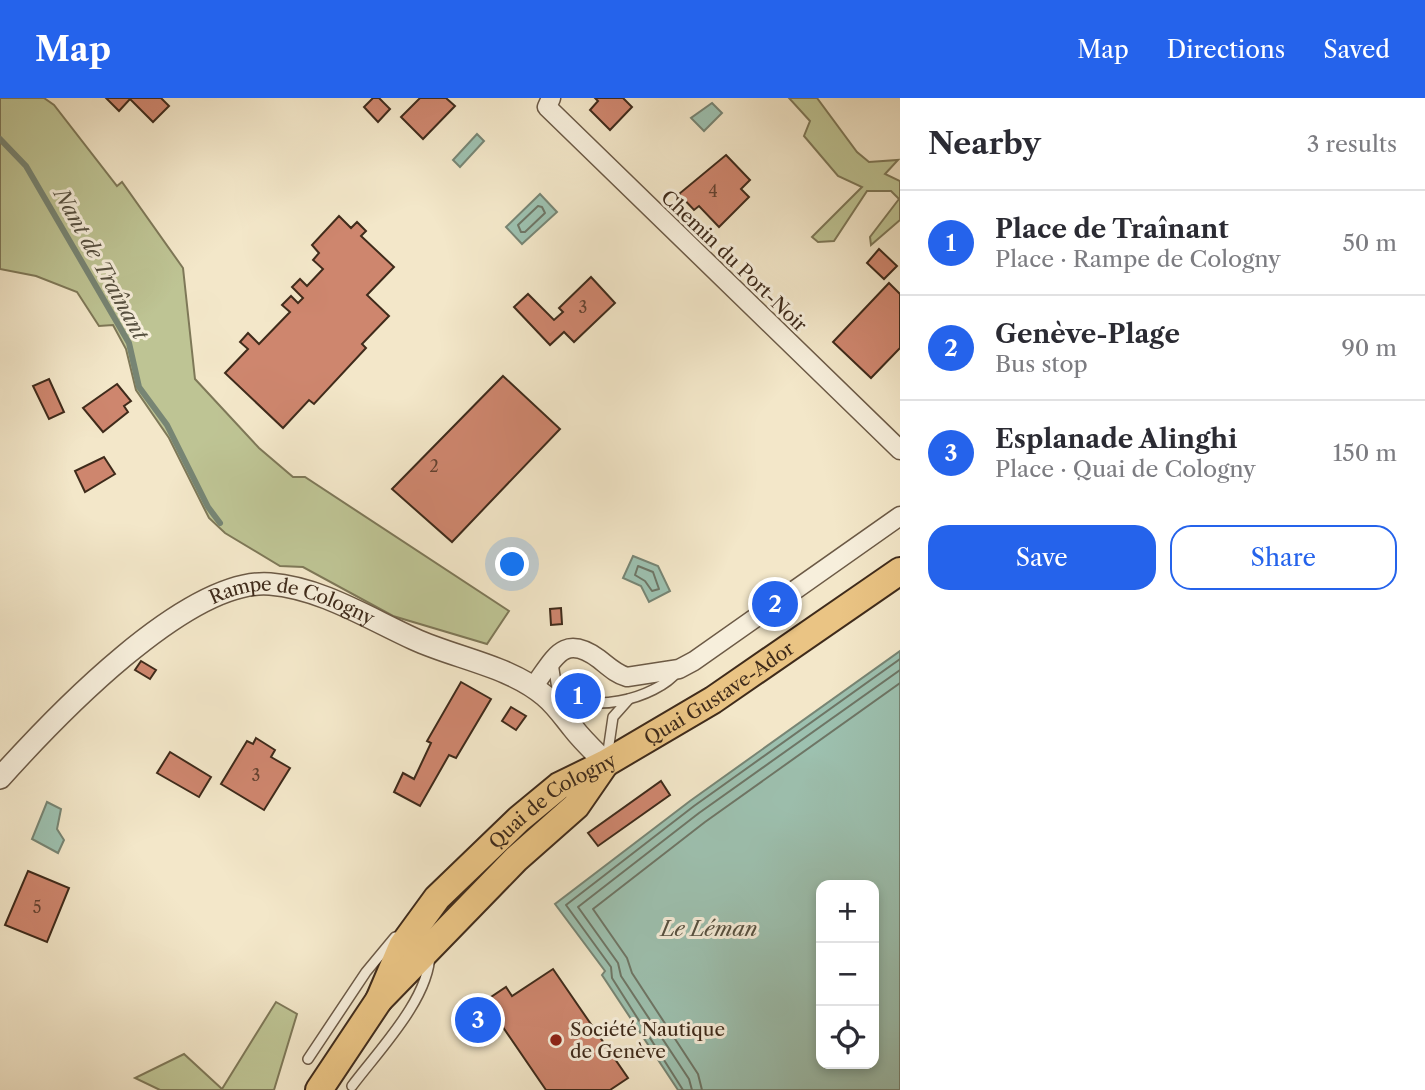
<!DOCTYPE html>
<meta charset="utf-8">
<style>
body{margin:0;font-family:"Libre Caslon Text",serif;background:#f7f7f7;color:#2b2b33}
.controls{position:absolute;right:21px;bottom:21px;display:grid;overflow:hidden;border-radius:14px;box-shadow:0 4px 10px #0003}
.controls button{width:63px;height:63px;display:grid;place-items:center;padding:0;border:0;border-bottom:2px solid #e1e1e2;background:#fff;color:#2b2b33;font:35px sans-serif}
.you{position:absolute;left:513px;top:467px;width:24px;height:24px;margin:-18px;border:5px solid #fff;border-radius:50%;background:#1a73e8;box-shadow:0 0 0 10px #1a73e833}
.badge{display:grid;place-items:center;width:46px;height:46px;border-radius:50%;background:#2563eb;color:#fff;font-size:23px;font-weight:700}
.pin{position:absolute;translate:-50% -50%;border:4px solid #fff;box-shadow:0 2px 7px #0006}
.list{margin:0;padding:0;list-style:none}
h2{display:flex;justify-content:space-between;align-items:center;height:91px;margin:0;padding:0 28px;font-size:30px}
h2 small{font-size:23px;font-weight:400;color:#7c7c81}
.list li{display:grid;grid-template-columns:46px 1fr auto;gap:21px;align-items:center;box-sizing:border-box;height:105px;padding:0 28px;border-top:2px solid #e1e1e2}
.list b{display:block;font-size:26px;white-space:nowrap}
.list p{margin:0;font-size:23px;white-space:nowrap;color:#7c7c81}
.list em{font-size:23px;font-style:normal;color:#7c7c81}
.actions{display:flex;gap:14px;padding:21px 28px}
.actions a{flex:1;padding:16px 0;border:2px solid #2563eb;border-radius:21px;text-align:center;font-size:24px;color:#2563eb}
.actions .main{background:#2563eb;color:#fff}
.icon{flex:none;width:38px;height:38px;fill:none;stroke:currentColor;stroke-width:2;stroke-linecap:round;stroke-linejoin:round}
.map{position:relative;flex:none;width:900px;height:992px;overflow:hidden}
header{display:flex;align-items:center;gap:42px;box-sizing:border-box;height:98px;padding:0 35px;background:#2563eb;color:#fff}
header strong{font-size:33px}
nav{display:flex;gap:38px;margin-inline-start:auto;font-size:24px}
main{display:flex}
aside{flex:1;background:#fff}
.map>svg:first-child{display:block}
.green{fill:#bec494;stroke:#7e7858;stroke-width:2}
.water{fill:#9dc1b0;stroke:#778574;stroke-width:2;fill-rule:evenodd}
.lines{fill:none;stroke-linecap:round;stroke-linejoin:round}
.shore{stroke:#6e7666;stroke-width:2}
.stream{stroke:#778574;stroke-width:6}
.building{fill:#ce866e;stroke:#3f2b1b;stroke-width:2}
.service-casing{stroke:#6c5a46;stroke-width:12}
.minor-casing{stroke:#6c5a46;stroke-width:21}
.tertiary-casing{stroke:#6c5a46;stroke-width:24}
.primary-casing{stroke:#3f2b1b;stroke-width:30}
.service{stroke:#f7efdc;stroke-width:9}
.minor{stroke:#f7efdc;stroke-width:18}
.tertiary{stroke:#f7efdc;stroke-width:21}
.primary{stroke:#eac484;stroke-width:26}
.poi-dot{fill:#8f2418;stroke:#f7efdc;stroke-width:2.5}
.labels{text-anchor:middle;dominant-baseline:central;stroke-width:6;stroke-linejoin:round;paint-order:stroke}
.number-label{font-size:16px;fill:#634230}
.street-label{font-size:19px;fill:#3f2b1b;stroke:#f7efdc}
.poi-label{font-size:19px;fill:#3f2b1b;stroke:#f7efdc;text-anchor:start}
.water-label{font-size:21px;font-style:italic;fill:#565040;stroke:#f7efdc}
</style>
<header>
<strong>Map</strong>
<nav><a>Map</a><a>Directions</a><a>Saved</a></nav>
</header>
<main>
<div class="map">
<svg width="900" height="992" viewBox="0 0 900 992">
<rect width="100%" height="100%" fill="#f3e7c9"/>
<filter id="stains"><feTurbulence type="fractalNoise" baseFrequency=".00286" numOctaves="4"/><feColorMatrix values="0 0 0 0 .2 0 0 0 0 .09 0 0 0 0 .02 0 0 0 .5 -.17"/></filter>
<radialGradient id="worn" r=".72"><stop offset=".6" stop-color="#630" stop-opacity="0"/><stop offset="1" stop-color="#630" stop-opacity=".3"/></radialGradient>
<g class="green">
<polygon points="0,0 44,0 54,7 117,88 122,84 183,170 195,281 259,350 293,379 305,379 509,513 487,546 393,518 303,469 280,468 225,435 209,420 169,340 136,292 126,251 113,227 99,228 77,194 36,178 0,171"/>
<polygon points="789,0 817,0 857,54 869,64 898,62 885,76 900,83 900,122 871,147 870,139 899,101 891,93 867,93 834,143 818,144 812,139 862,89 838,78 804,38 810,23"/>
<polygon points="276,904 297,916 274,992 160,992 135,980 184,956 222,991"/>
</g>
<g class="water">
<polygon points="712,5 722,15 704,33 691,20"/>
<polygon points="477,36 484,43 460,69 453,62"/>
<polygon points="540,96 557,114 522,146 506,129"/>
<polygon points="633,458 658,468 670,493 649,504 641,488 623,480"/>
<path d="M900,553V992H678L602,877L605,873L555,806L690,703ZM821,787H874V966H821Z"/>
<polygon points="47,704 61,711 57,731 64,742 58,755 32,741"/>
</g>
<g class="lines">
<g class="shore">
<polygon points="538,108 542,109 545,115 525,134 521,134 518,127"/>
<polygon points="638,468 653,474 659,491 652,493 645,483 635,477"/>
<polyline points="683,992 612,880 611,869 566,807 694,708 900,561"/>
<polyline points="692,992 689,981 621,878 618,865 578,809 699,715 900,572"/>
<polyline points="702,992 698,976 632,875 627,860 593,811 705,724 900,585"/>
</g>
<polyline class="stream" points="0,41 26,68 129,245 139,289 167,327 208,409 220,425"/>
</g>
<g class="building">
<polygon points="106,0 161,0 169,8 153,24 130,1 119,13"/>
<polygon points="373,0 379,0 390,11 378,24 364,9"/>
<polygon points="420,0 446,0 455,8 423,41 401,19"/>
<polygon points="595,0 623,0 632,9 610,32 590,12 598,3"/>
<polygon points="726,57 750,82 741,91 749,99 719,129 699,108 694,112 679,96"/>
<polygon points="339,118 351,130 357,124 366,133 361,138 394,169 367,197 389,218 362,246 366,250 314,306 309,302 283,330 225,275 248,251 240,244 248,235 259,246 290,214 282,207 291,198 298,205 303,200 292,189 300,181 307,188 323,171 313,162 319,155 312,147"/>
<polygon points="879,151 897,168 884,181 867,165"/>
<polygon points="591,179 615,205 574,244 564,234 550,247 514,209 528,196 554,222 563,214 559,210"/>
<polygon points="889,185 900,196 900,250 871,280 833,244"/>
<polygon points="503,278 560,331 452,444 392,391"/>
<polygon points="49,281 64,314 49,321 33,288"/>
<polygon points="117,286 131,303 124,308 128,314 103,334 83,310"/>
<polygon points="104,359 115,376 85,394 75,373"/>
<polygon points="561,510 562,526 551,527 550,511"/>
<polygon points="141,563 156,572 150,581 135,572"/>
<polygon points="461,584 491,601 456,660 449,657 420,708 394,694 403,675 414,681 431,645 427,643"/>
<polygon points="511,609 526,618 516,632 502,623"/>
<polygon points="256,640 275,652 271,659 290,670 264,712 221,686 247,643 253,646"/>
<polygon points="170,654 211,679 199,699 157,675"/>
<polygon points="661,683 670,697 598,748 588,735"/>
<polygon points="28,773 69,790 47,844 5,827"/>
<polygon points="553,871 628,980 610,992 546,992 485,903 506,889 512,898"/>
</g>
<g class="lines">
<g class="service-casing">
<g id="service">
<path d="M553,565L557,591C584,619 656,601 678,573"/>
<polyline points="607,660 613,619 629,601"/>
<polyline points="308,961 366,874 395,839"/>
<path d="M352,988C379,952 429,901 430,856"/>
</g>
</g>
<g class="minor-casing">
<g id="minor">
<polyline points="551,0 547,9 900,352"/>
<path d="M533,589C554,562 562,534 599,561C608,568 616,576 627,579L679,571L694,563L900,418"/>
</g>
</g>
<g class="tertiary-casing">
<g id="tertiary">
<path id="s1" d="M0,680C53,621 187,479 270,486C321,490 368,520 414,541C455,560 510,568 545,598C556,607 564,619 573,630C583,643 595,654 606,665"/>
</g>
</g>
<g class="primary-casing">
<g id="primary">
<path id="s2" d="M379,902L402,848L437,800L519,721L559,688L606,665L713,602L900,473"/>
<polyline points="319,992 379,902 516,761 576,708 605,666"/>
</g>
</g>
<use href="#service" class="service"/>
<use href="#minor" class="minor"/>
<use href="#tertiary" class="tertiary"/>
<use href="#primary" class="primary"/>
</g>
<circle class="poi-dot" cx="556" cy="942" r="7"/>
<g class="labels">
<g class="number-label">
<text x="713" y="93">4</text>
<text x="583" y="209">3</text>
<text x="434" y="368">2</text>
<text x="256" y="677">3</text>
<text x="37" y="809">5</text>
</g>
<g class="street-label">
<text transform="translate(734 163) rotate(44)">Chemin du Port-Noir</text>
<text stroke="none"><textPath href="#s1" startOffset="364">Rampe de Cologny</textPath></text>
<text stroke="none"><textPath href="#s2" startOffset="469">Quai Gustave-Ador</textPath></text>
<text stroke="none"><textPath href="#s2" startOffset="270">Quai de Cologny</textPath></text>
</g>
<g class="poi-label">
<text x="570" y="931">Société Nautique<tspan x="570" dy="22">de Genève</tspan></text>
</g>
<g class="water-label">
<text transform="translate(101 166) rotate(61)">Nant de Traînant</text>
<text x="709" y="830">Le Léman</text>
</g>
</g>
<rect width="100%" height="100%" filter="url(#stains)"/>
<rect width="100%" height="100%" fill="url(#worn)"/>
</svg>
<div class="controls">
<button>+</button>
<button>−</button>
<button><svg class="icon" aria-label="locate" viewBox="0 0 24 24"><circle cx="12" cy="12" r="6"/><path d="M12 2v4M12 18v4M2 12h4M18 12h4"/></svg></button>
</div>
<div class="you"></div>
<div class="pin badge" style="left:578px;top:598px">1</div>
<div class="pin badge" style="left:775px;top:506px">2</div>
<div class="pin badge" style="left:478px;top:922px">3</div>
</div>
<aside>
<h2>Nearby<small>3 results</small></h2>
<ul class="list">
<li><span class="badge">1</span><div><b>Place de Traînant</b><p>Place · Rampe de Cologny</p></div><em>50 m</em></li>
<li><span class="badge">2</span><div><b>Genève-Plage</b><p>Bus stop</p></div><em>90 m</em></li>
<li><span class="badge">3</span><div><b>Esplanade Alinghi</b><p>Place · Quai de Cologny</p></div><em>150 m</em></li>
</ul>
<div class="actions"><a class="main">Save</a><a>Share</a></div>
</aside>
</main>
